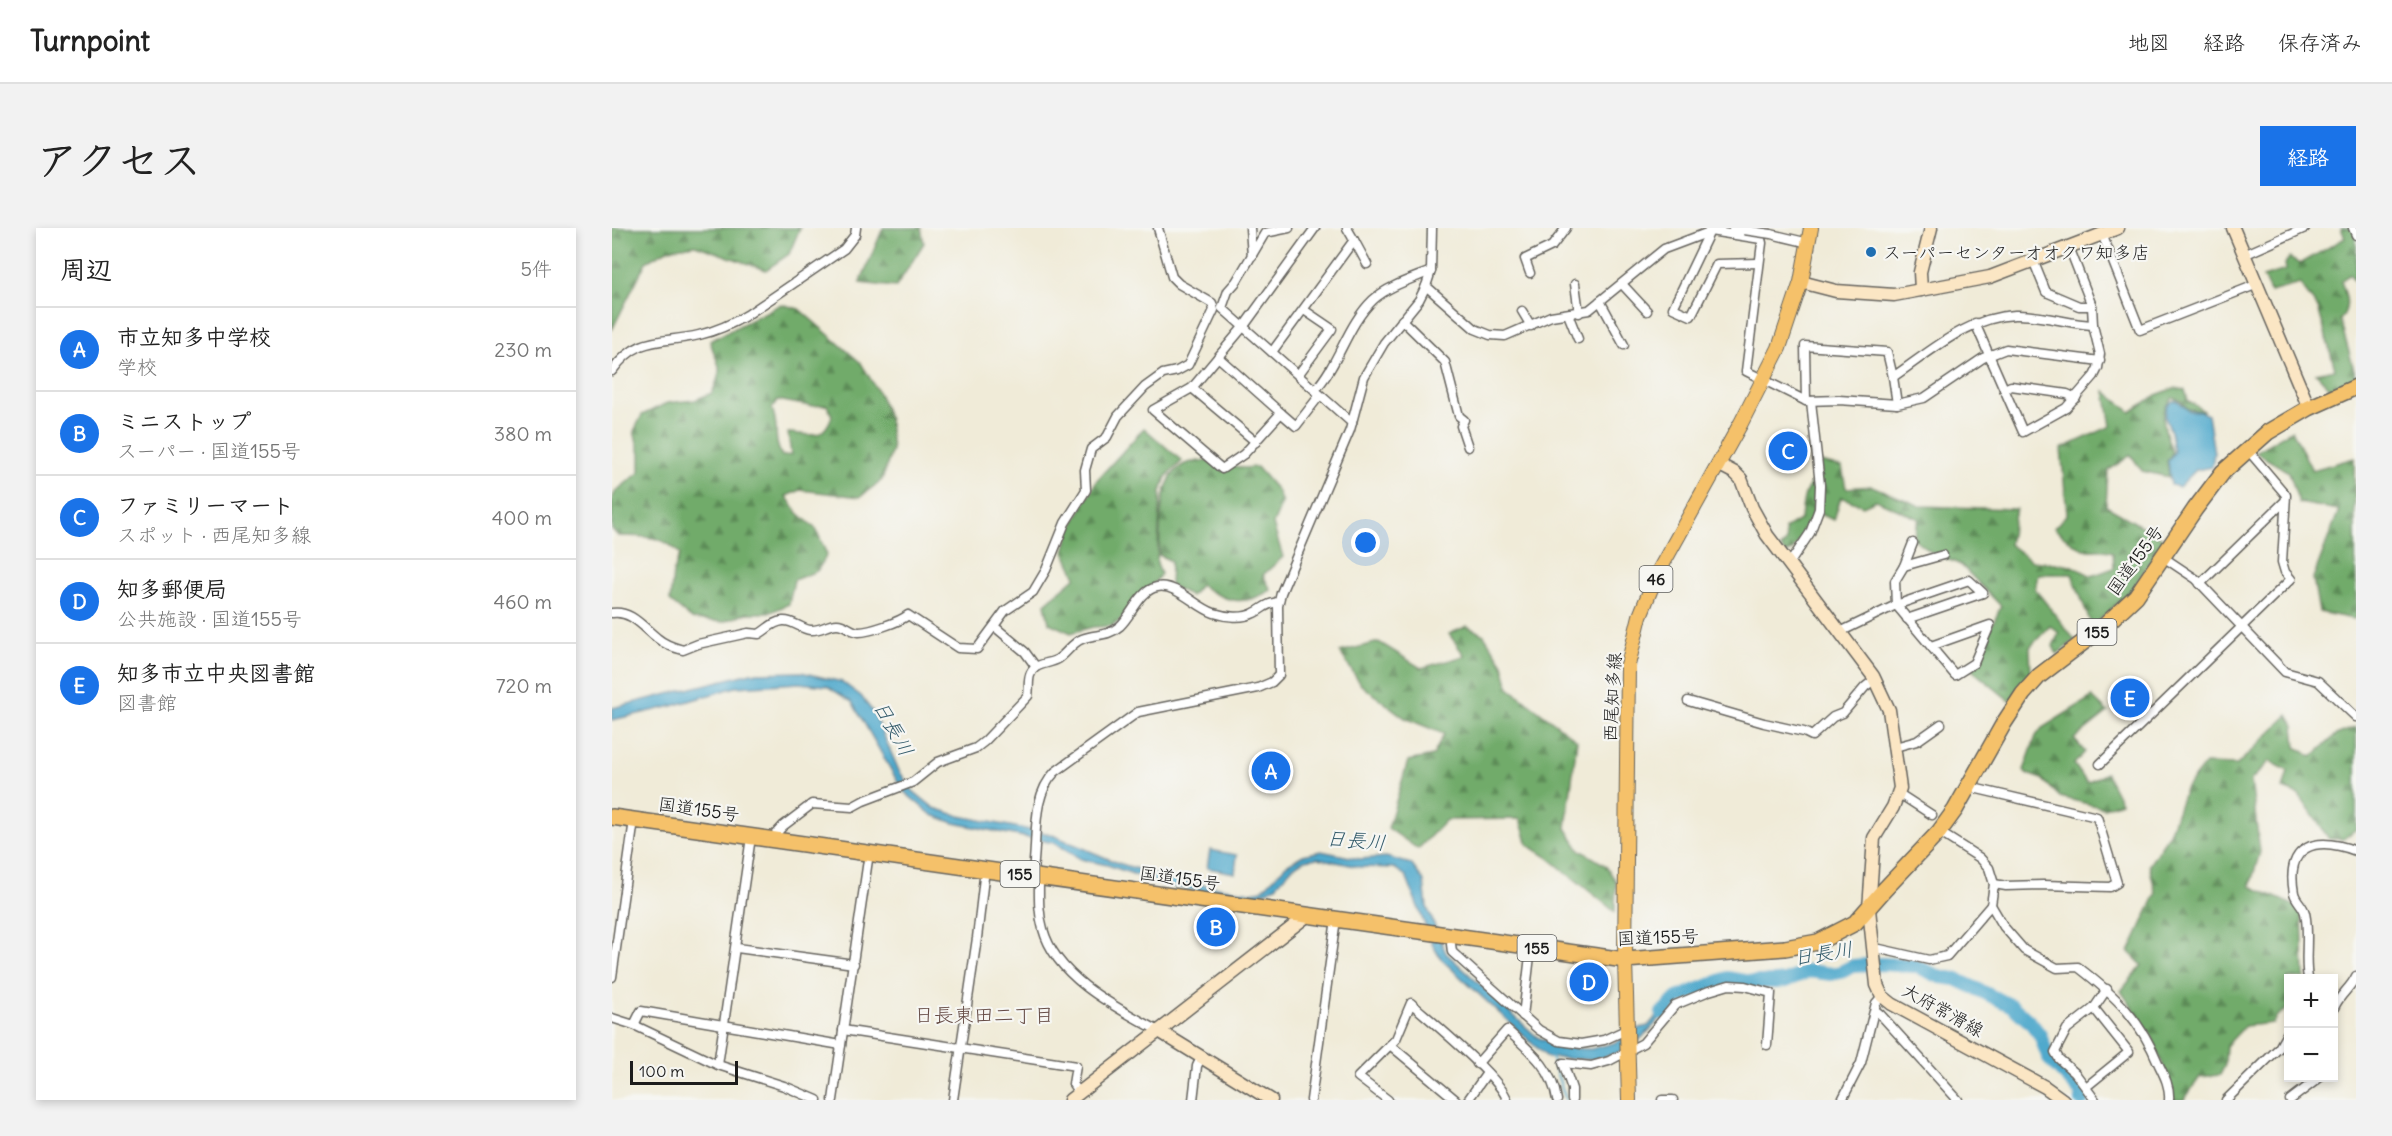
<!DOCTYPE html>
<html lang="ja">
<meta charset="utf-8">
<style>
body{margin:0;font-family:Delius,"Klee One",sans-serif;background:#f2f2f2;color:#222}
.controls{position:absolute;right:18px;bottom:18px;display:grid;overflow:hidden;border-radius:0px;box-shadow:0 3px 9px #0003}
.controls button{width:54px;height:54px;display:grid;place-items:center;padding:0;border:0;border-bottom:2px solid #e0e0e0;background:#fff;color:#222;font:30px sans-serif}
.scale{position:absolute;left:18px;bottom:15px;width:108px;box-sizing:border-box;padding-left:6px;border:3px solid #1c1c1c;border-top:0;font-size:16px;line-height:21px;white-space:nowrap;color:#1c1c1c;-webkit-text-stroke:4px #f6f6f2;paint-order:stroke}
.you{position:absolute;left:754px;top:315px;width:21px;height:21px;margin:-15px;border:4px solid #fff;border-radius:50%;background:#1a73e8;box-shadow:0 0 0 9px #1a73e833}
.badge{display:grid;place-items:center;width:39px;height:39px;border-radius:50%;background:#1a73e8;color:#fff;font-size:20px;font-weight:700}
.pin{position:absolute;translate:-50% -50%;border:3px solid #fff;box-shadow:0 2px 6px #0006}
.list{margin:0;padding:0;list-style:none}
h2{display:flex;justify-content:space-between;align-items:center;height:78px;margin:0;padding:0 24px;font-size:26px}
h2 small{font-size:20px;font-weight:400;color:#767676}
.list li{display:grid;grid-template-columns:39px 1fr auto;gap:18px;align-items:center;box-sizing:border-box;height:84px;padding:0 24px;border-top:2px solid #e0e0e0}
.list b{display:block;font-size:22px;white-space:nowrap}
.list p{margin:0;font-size:20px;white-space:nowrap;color:#767676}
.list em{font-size:20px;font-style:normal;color:#767676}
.map{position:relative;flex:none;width:1744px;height:872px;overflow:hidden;border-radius:0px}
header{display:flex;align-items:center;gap:36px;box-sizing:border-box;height:84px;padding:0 30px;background:#fff;border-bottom:2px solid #e0e0e0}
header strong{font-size:28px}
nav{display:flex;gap:33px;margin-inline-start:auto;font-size:21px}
.intro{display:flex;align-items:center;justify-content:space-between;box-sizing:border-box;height:144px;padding:0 36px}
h1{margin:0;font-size:42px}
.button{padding:15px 27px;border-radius:0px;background:#1a73e8;color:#fff;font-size:21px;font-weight:700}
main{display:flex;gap:36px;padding:0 36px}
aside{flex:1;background:#fff;border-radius:0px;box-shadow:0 3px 9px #0003}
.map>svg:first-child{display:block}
.forest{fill:url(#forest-firs);stroke:#466443;stroke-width:1.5;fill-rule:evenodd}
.water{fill:#4fa9cc;stroke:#366274;stroke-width:1.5}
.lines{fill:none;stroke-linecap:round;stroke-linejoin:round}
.stream{stroke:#4fa9cc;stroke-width:2}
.river{stroke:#4fa9cc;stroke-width:14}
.street-casing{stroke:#66645e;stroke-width:11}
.secondary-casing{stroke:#66645e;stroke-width:15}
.primary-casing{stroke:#66645e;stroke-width:16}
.highway-casing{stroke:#66645e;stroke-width:18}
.street{stroke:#fff;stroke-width:8}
.secondary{stroke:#fbe6c4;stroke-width:12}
.primary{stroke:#f5c16b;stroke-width:14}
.highway{stroke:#f5c16b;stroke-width:15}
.street-bridge-casing{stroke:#66645e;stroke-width:11;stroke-linecap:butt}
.street-bridge{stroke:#fff;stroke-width:8}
.poi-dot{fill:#1f6fb2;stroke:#f6f6f2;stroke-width:2}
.labels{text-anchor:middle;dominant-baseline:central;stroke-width:4.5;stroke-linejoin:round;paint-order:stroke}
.shield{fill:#f6f6f2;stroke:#5d5d5c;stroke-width:1.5}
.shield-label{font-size:16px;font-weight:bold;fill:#1c1c1c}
.poi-label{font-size:18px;fill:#1c1c1c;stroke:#f6f6f2;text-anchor:start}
.street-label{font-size:18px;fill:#1c1c1c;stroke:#f6f6f2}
.water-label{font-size:20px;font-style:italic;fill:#335b6b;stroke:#f6f6f2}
.neighbourhood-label{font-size:20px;fill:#664c46;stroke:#f6f6f2}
</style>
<header>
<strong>Turnpoint</strong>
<nav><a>地図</a><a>経路</a><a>保存済み</a></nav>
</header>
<div class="intro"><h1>アクセス</h1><a class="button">経路</a></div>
<main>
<aside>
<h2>周辺<small>5件</small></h2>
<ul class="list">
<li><span class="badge">A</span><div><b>市立知多中学校</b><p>学校</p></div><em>230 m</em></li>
<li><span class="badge">B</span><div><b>ミニストップ</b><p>スーパー · 国道155号</p></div><em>380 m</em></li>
<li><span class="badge">C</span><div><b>ファミリーマート</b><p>スポット · 西尾知多線</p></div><em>400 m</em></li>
<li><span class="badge">D</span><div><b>知多郵便局</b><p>公共施設 · 国道155号</p></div><em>460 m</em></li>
<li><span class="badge">E</span><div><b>知多市立中央図書館</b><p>図書館</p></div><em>720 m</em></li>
</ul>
</aside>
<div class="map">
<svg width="1744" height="872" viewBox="0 0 1744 872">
<defs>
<pattern id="forest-firs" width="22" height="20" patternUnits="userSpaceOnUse" patternTransform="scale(1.5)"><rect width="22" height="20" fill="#71ab6a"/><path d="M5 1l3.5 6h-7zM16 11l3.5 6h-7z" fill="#5c8a56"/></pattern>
</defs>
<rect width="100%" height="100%" fill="#f6f6f2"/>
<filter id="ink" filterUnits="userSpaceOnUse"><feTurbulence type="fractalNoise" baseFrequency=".0167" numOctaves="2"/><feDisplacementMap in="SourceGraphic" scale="12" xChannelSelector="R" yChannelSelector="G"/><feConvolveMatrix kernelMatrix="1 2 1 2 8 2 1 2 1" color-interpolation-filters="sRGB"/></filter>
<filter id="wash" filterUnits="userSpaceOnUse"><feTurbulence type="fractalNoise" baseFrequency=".008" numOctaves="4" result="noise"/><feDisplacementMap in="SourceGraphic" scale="24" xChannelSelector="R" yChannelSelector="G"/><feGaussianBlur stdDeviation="1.35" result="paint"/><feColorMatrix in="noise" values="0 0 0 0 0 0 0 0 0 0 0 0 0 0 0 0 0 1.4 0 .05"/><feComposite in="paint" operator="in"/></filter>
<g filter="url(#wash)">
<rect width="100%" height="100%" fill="#f0ebd8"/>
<g class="forest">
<polygon points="0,0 188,0 177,26 154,42 83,17 57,21 34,34 0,102"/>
<polygon points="271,0 309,0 312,15 284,59 248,55"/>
<path d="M1729,0H1744V56L1738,46L1729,53C1734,67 1739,79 1728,92L1744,149L1720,162L1704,145L1723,141L1706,80L1688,56L1658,64L1651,49L1674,42L1673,36L1677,30L1688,36L1733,10Z"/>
<path d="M169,76L187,81L249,135L268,167L277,192L280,222L270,252L248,269L189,262L174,268L185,284L204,301L215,327L205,343L182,352L177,376L157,385H135L111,394L80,391L58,373L61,345L68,326C50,306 32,309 6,308L0,301V271L4,263L28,244V226L22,203L30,187L55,175L83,172L100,165C113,136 106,140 98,113ZM165,172L198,178L215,177L220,188C211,214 197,206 176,205L179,227L170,228C160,211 168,198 160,181Z"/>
<path d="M1563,160L1573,162L1576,172L1592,183L1576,181L1568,172L1561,170C1543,185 1555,205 1560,225L1555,233L1557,249L1530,243L1519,227L1496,243L1494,278L1552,311L1520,362L1480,399L1460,346H1426L1423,361L1463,412L1445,426L1441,418L1447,405L1438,398L1418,419L1419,447L1398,473L1360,442L1389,378L1349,337L1319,324L1301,310L1307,291L1264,272L1251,278L1229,269L1222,292L1209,287V269H1202L1200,295L1180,323L1174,326L1169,320L1174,314L1173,301L1189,291C1191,272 1191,259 1208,247V234L1230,239L1234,260L1260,258L1308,278L1404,281L1397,316L1420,333L1458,337L1480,348L1502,340L1501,324C1491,320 1486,323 1476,322C1465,321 1450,307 1442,300L1455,286L1449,221L1499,198L1493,163L1519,184L1544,167Z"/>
<polygon points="532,200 570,233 554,249 549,264 545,336 549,346 524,379 501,398 481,399 459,405 437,395 433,376 464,349 452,323 458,302 485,252"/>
<polygon points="1680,202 1700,242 1742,230 1744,390 1741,391 1707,384 1701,350 1727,282 1687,275 1677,244 1643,224"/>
<path d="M596,232L631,240L645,239L665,262L670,275L661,296L671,329L651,347L659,362C631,379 615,374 588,357L579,368L558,357L559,333L547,327C549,301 545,249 573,236C579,233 589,233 596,232Z"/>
<polygon points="855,398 872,407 891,436 897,460 965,512 954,600 967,621 993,637 1004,653 1003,684 935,629 916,617 908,591 834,592 806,621 776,600 796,533 821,528 832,506 793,490 749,457 728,424 767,414 809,440 853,428 837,406"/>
<polygon points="1480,469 1496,484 1462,511 1473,524 1462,536 1475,555 1494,545 1509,574 1492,580 1448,569 1430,551 1415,546 1412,542 1424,508 1430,500"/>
<polygon points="1676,487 1682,497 1684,519 1700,529 1724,507 1744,499 1744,601 1732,611 1717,611 1687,567 1671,561 1676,543 1658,533 1639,552 1648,624 1638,658 1690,681 1692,750 1676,750 1676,780 1665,788 1661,795 1633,798 1614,818 1613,837 1608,847 1588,849 1572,872 1560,872 1561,863 1540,809 1509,763 1530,737 1517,724 1544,666 1537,637 1557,606 1573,561 1593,536 1625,537"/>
</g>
<g class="water">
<polygon points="1561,173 1566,173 1577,183 1588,183 1596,187 1602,225 1600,239 1584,242 1567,259 1559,257 1556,233 1562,224 1559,204 1553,189 1555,178"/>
<path d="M189,444L230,454L249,468L263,487L287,543L301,563L322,580L348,588L438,606L506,635L565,653L638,664L650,662L674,637L691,627L709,623L748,631L774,629L799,636L812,653L815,679L834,725L925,809L952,820L979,821L1005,814L1027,800L1036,798L1060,770L1063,773C1038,802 1024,824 983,831C968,833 951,829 936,830L829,731L821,718L794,648L782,640L747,639L706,630L692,632L681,639L664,658L648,667L632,669L559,659L495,637L468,631L442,615L342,595L320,587L291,563L240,474L215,458L187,455L124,459L57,479L0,492V480L139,445Z"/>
<polygon points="598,622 625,627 623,645 595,640"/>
</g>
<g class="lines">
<polyline class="stream" points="939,829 954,872"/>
<polyline class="river" points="1050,785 1065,770 1115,750 1138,754 1164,754 1173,753 1197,743 1219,746 1229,744 1241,738 1270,736 1304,738 1328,749 1344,751 1400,778 1419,795 1428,807 1437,831 1469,864 1470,872"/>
</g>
</g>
<g filter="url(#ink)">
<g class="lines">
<g class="street-casing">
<g id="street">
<polyline points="638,0 640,28"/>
<polyline points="677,0 653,5 624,54 616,63 610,80 740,195"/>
<polyline points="703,0 632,98 580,160 541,182 610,241 632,226 669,185 684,198 708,167"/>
<polyline points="1121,0 1132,2"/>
<polyline points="1146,0 1150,15 1134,143 1194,173 1227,172 1285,176 1312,170 1371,130 1394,121 1488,133"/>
<polyline points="1741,0 1744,7"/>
<polyline points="1159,6 1197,15"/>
<polyline points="1490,6 1528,102 1646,56"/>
<polyline points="742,12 755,36"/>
<polyline points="1632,27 1693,0"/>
<polyline points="1421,32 1434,64 1467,78 1480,78"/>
<polyline points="1147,35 1105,36 1079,88 1061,80 1098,3 1149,11"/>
<polyline points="918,45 913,31 940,18 954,0"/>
<polyline points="963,56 967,85"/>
<polyline points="1010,56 1035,83"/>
<polyline points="814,58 863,101 878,107 893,108 939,88 977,82 1052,21 1108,0"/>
<polyline points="988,73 1012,117"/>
<polyline points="910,83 919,98"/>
<polyline points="956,86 966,111"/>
<polyline points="790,92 833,134 847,188 852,192 849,198 856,219"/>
<polyline points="1363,95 1411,204 1454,180 1482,148 1486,140 1488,126 1481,97 1480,78 1457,19"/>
<polyline points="660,124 742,12 735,0"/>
<polyline points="606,129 669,185"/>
<path d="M0,143C27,106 49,116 87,107C104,103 120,96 135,87L232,21L243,7L244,0"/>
<polyline points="686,147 720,101 692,82"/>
<polyline points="1281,149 1285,176"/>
<polyline points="580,160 644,214"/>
<polyline points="1392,161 1399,158 1455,166 1464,170"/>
<path d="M703,162C727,136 735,97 761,72C776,58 800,51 819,43"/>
<path d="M1194,173L1193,118L1275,124L1281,149C1319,123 1356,89 1403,87C1429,86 1456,96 1481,97"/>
<polyline points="1551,329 1584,351 1673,444 1706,453 1744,489"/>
<polyline points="1177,336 1198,305 1207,281 1208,257 1199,173"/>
<polyline points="1292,338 1301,315"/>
<polyline points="1588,356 1673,273"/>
<path d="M0,385C19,382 31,399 45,410C52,416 63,420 71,422L86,416L136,405L147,406C156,401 160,394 171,393C181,392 189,401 198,402C209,403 215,396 225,396C234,396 239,404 247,404C257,404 288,394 296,387L346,420L365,421L393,383L421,364L434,342L453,295L474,262L473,242L479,221L495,209L506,188L533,159L551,146L565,143L576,137L602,82L600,75L567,56L560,49L546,0"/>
<polyline points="383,399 413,424 424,439"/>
<polyline points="1228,404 1284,377 1357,352 1371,365 1295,391"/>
<polyline points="1319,418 1378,397 1362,435 1343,447 1284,377 1283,353 1292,338 1331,327"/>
<polyline points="1076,473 1152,495 1192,504 1200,508 1221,489 1231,485 1253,459 1263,451"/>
<polyline points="1283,519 1305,513 1329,496"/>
<polyline points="1488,536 1679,351 1673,344 1670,334 1674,267 1635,221"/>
<polyline points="1357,559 1485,589 1505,655 1498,659 1431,657 1394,658 1382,656"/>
<polyline points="1286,565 1320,587"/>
<path d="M159,611L171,598L200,576L240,579L251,573L301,554L326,534L364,520L373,513L416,468C418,458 414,446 424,439C430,435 440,435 446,431C454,426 461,414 470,411C484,405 494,410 508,398C520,387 528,362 545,359C564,355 584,379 602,385C614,389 631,391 642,385C653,380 652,376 666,374"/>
<path d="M420,648C427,614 417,571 443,544L526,484L646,460L660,454L667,447L666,378L669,365L738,202L752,149L772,115L807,72L814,58L819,43L820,0"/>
<path d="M427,650C427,667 426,684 431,701C444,750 505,780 547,803"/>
<path d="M1379,677L1392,699L1412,722L1445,740L1466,739C1505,769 1528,791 1547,837C1553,849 1558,859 1557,872"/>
<polyline points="838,708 840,724 927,802 947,813 969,816 992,812 1016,801"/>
<polyline points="125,720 242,736"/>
<polyline points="1260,722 1268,721 1317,732 1335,728 1379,677 1382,656 1377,640 1368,630 1327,604"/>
<polyline points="0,749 22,592"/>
<path d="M1696,750C1692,729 1698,707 1693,685C1691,677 1684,673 1682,665C1673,616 1704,608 1744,623"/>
<path d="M1722,780C1727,767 1739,760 1744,748"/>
<polyline points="1263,782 1268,786 1346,872"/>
<polyline points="911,788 919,719"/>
<polyline points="0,790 22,797 106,837 172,858 205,872"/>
<polyline points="22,797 29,783 229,817"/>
<polyline points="231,802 464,838 461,856 467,865"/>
<polyline points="778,817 844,872"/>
<path d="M865,836L895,802C918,823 940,839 945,872"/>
<polyline points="106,837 139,609"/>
<polyline points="1474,859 1517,824 1482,780"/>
<polyline points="221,872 257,625"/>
<polyline points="341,872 365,710 373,641"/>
<polyline points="581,872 585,838 589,830"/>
<polyline points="699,872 724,691"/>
<path d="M776,872L746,849L784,811L799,775C819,793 890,851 895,872"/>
<polyline points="856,872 875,845"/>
<polyline points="960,872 960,861 951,835 979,838 997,833 1031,815 1063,777 1097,763 1117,757 1133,758 1159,765 1155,817"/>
<polyline points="1050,872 1061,872"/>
<polyline points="1230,872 1249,835 1264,775 1270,768"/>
<polyline points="1483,872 1463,845 1447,831 1443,824 1455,801 1482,780 1495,761"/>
<polyline points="1614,872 1667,820 1676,804"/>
<polyline points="1678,872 1707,850"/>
</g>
</g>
<g class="secondary-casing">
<g id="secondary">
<polyline points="1621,0 1697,180"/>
<polyline points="1189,54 1224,63 1282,67 1309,62 1378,49 1506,0"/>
<polyline points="1309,62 1308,44 1319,0"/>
<polyline points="1106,236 1123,245 1129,251 1140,280 1155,307 1261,448 1277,482 1288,560 1281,579 1262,610 1257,681 1265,757 1270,768 1280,776 1433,859 1451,872"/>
<polyline points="547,803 659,872"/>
<polyline points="458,872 696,687"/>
</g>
</g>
<g class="primary-casing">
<polyline id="primary" points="1017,872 1013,732 1016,437 1028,388 1044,348 1129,195 1167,120 1189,54 1199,0"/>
</g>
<g class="highway-casing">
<polyline id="highway" points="0,589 1013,732 1173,720 1206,714 1243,695 1272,662 1327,604 1343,582 1392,495 1411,466 1427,448 1490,400 1524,368 1583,281 1611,244 1656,204 1697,180 1744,159"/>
</g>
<use href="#street" class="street"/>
<use href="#secondary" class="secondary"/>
<use href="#primary" class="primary"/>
<use href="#highway" class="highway"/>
<g class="street-bridge-casing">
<polyline id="street-bridge" points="1132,2 1159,6"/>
</g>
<use href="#street-bridge" class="street-bridge"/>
</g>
</g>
<circle class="poi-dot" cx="1259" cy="24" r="6"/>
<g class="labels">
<g class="shield">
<rect x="1027.5" y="338" width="33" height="26" rx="4.5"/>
<rect x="1465.5" y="391" width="39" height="26" rx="4.5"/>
<rect x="388.5" y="633" width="39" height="26" rx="4.5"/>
<rect x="905.5" y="707" width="39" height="26" rx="4.5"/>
</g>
<g class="shield-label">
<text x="1044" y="351">46</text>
<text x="1485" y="404">155</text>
<text x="408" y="646">155</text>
<text x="925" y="720">155</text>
</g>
<g class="poi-label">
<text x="1271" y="24">スーパーセンターオオクワ知多店</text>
</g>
<g class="street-label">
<text transform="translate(1523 332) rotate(-54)">国道155号</text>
<text transform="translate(1000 469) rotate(-87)">西尾知多線</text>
<text transform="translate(87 581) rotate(8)">国道155号</text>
<text transform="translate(568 650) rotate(8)">国道155号</text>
<text transform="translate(1046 709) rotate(-2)">国道155号</text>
<text transform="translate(1331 782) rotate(29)">大府常滑線</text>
</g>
<g class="water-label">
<text transform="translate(282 500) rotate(61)">日長川</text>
<text transform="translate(744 612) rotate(5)">日長川</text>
<text transform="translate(1211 725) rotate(-9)">日長川</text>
</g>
<g class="neighbourhood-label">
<text x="372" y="786">日長東田二丁目</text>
</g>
</g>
</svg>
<div class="controls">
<button>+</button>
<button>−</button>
</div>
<div class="scale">100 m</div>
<div class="you"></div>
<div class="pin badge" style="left:659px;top:543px">A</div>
<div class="pin badge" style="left:604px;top:699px">B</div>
<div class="pin badge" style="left:1176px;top:223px">C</div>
<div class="pin badge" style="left:977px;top:754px">D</div>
<div class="pin badge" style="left:1518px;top:470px">E</div>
</div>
</main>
